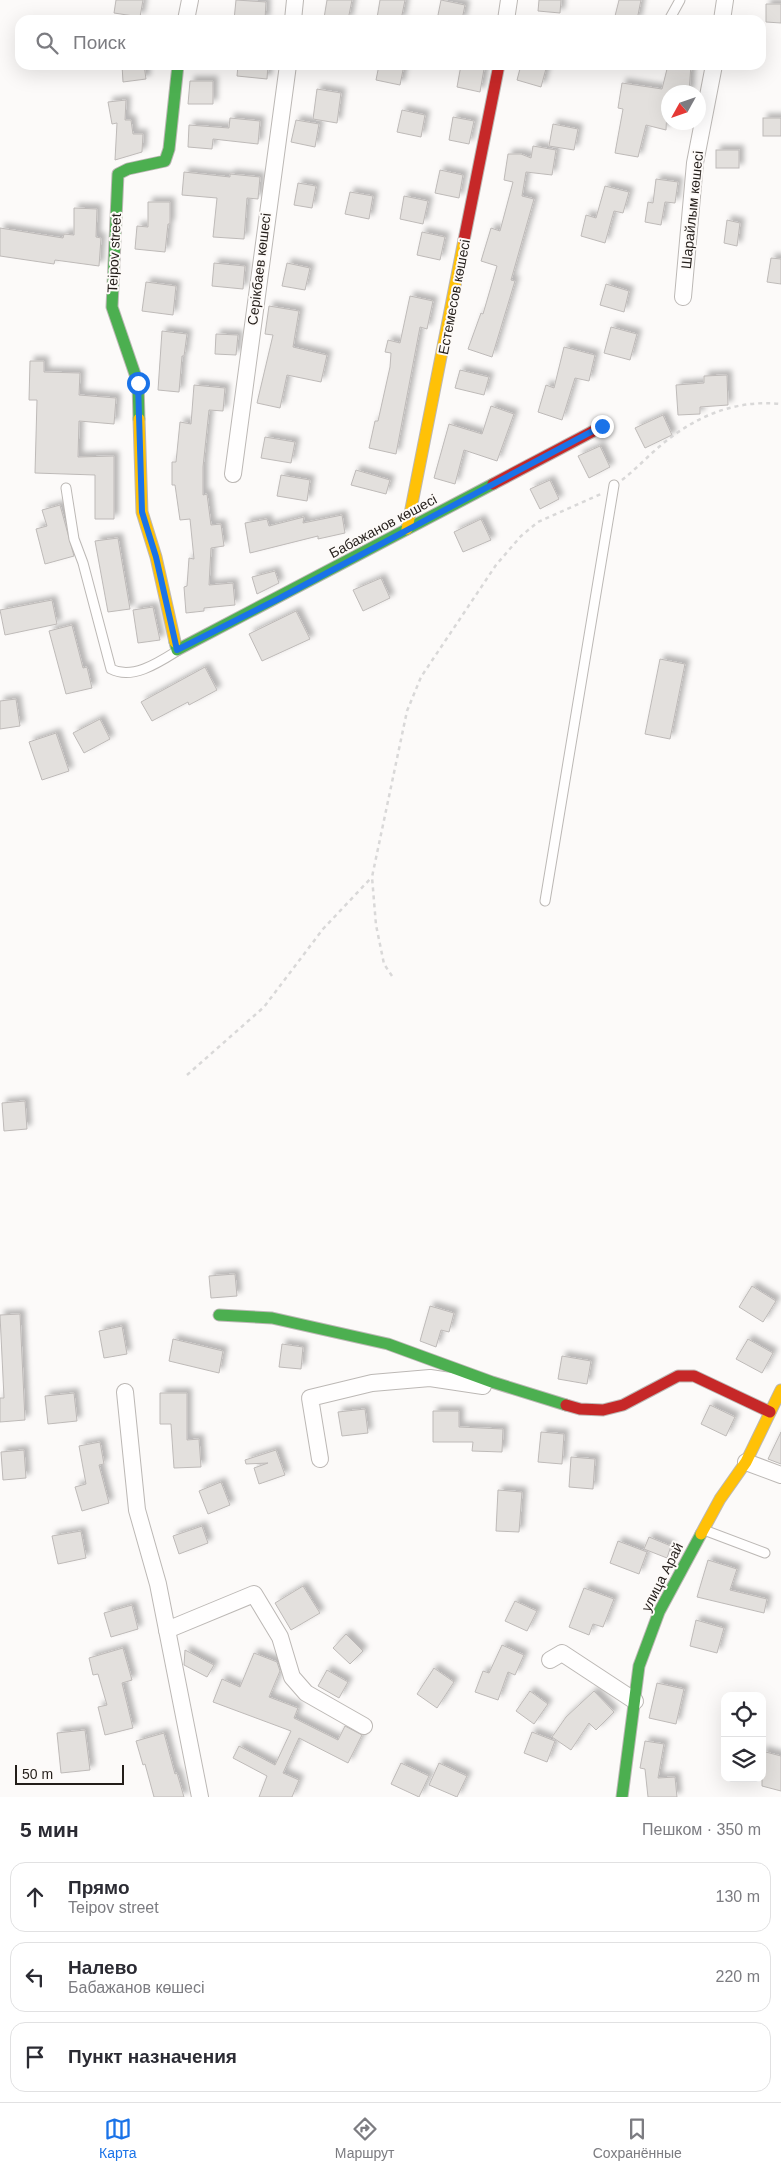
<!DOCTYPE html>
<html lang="ru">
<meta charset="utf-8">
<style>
body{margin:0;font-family:Arial,sans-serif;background:#f2f2f3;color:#2b2b33}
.controls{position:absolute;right:15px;bottom:15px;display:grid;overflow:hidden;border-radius:10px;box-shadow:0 5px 20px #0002}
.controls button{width:45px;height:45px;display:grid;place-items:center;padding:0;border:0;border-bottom:1px solid #e1e1e2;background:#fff;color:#2b2b33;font:25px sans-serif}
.compass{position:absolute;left:661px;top:85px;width:45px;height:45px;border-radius:50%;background:#fff;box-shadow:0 5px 20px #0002;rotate:230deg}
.scale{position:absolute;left:15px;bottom:12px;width:109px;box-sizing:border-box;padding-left:5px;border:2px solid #241e1a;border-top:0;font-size:14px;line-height:18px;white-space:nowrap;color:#241e1a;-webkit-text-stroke:4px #fdfaf8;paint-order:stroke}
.stop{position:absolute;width:15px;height:15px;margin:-11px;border:4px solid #1a73e8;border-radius:50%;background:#fff}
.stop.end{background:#1a73e8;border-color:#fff;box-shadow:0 1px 5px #0008}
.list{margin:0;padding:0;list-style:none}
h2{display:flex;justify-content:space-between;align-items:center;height:65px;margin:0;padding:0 20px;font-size:21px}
h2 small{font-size:16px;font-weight:400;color:#7c7c81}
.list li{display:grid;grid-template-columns:32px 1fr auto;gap:15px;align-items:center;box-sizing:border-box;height:70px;margin:0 10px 10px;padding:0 10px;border:1px solid #e1e1e2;border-radius:15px}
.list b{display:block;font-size:19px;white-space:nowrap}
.list p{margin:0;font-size:16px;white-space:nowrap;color:#7c7c81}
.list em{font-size:16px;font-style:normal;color:#7c7c81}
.icon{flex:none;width:28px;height:28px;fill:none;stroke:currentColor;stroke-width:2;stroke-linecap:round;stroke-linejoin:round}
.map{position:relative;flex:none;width:781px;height:1797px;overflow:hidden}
.search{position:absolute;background:#fff;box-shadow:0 5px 20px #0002;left:15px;right:15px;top:15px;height:55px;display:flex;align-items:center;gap:12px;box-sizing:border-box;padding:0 18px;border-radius:15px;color:#7c7c81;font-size:19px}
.sheet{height:305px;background:#fff}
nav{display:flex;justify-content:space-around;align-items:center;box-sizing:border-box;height:70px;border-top:1px solid #e1e1e2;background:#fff;font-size:14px;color:#7c7c81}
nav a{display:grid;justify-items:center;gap:2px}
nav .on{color:#1a73e8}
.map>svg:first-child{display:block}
.building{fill:#e3e0dd;stroke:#bebab8;filter:url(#shadow)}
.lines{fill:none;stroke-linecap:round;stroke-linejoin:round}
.lane-casing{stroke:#bcb8b5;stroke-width:11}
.street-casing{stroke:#bcb8b5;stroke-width:18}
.fast-casing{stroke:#bcb8b5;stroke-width:13}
.slow-casing{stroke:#bcb8b5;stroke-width:13}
.jam-casing{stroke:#bcb8b5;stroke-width:13}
.path{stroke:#d9d8d8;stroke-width:2.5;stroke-dasharray:4 4;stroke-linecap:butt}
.lane{stroke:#fffefe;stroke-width:9}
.street{stroke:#fffefe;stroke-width:16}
.fast{stroke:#4caf50;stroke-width:11}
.slow{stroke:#ffc107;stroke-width:11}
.jam{stroke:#c62828;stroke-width:11}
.route{stroke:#1a73e8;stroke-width:6}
.labels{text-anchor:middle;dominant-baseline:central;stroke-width:4;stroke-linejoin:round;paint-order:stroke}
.street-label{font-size:14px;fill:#241e1a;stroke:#fdfaf8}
</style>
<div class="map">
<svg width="781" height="1797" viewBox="0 0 781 1797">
<defs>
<filter id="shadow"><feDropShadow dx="4.5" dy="-4.5" stdDeviation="2.5" flood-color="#0004"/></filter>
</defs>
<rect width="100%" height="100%" fill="#fcfaf9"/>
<g class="building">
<polygon points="116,0 143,0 140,17 114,13"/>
<polygon points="236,0 266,2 265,20 234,20"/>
<polygon points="327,0 352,0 348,20 324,18"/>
<polygon points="380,0 405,0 401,20 377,18"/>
<polygon points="441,0 465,5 462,20 437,20"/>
<polygon points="539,0 561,0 560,13 538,11"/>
<polygon points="619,0 641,0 637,20 614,20"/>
<polygon points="766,4 781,4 781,23 766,22"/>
<polygon points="122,65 144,65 146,79 123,82"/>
<polygon points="238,65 268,65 267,79 237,76"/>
<polygon points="379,65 404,65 400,85 376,80"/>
<polygon points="461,65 484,69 480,92 457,87"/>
<polygon points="521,65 547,65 541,87 517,80"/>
<polygon points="668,65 691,65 689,92 668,92 666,130 646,125 638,157 615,153 623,109 618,108 622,83 662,89"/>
<polygon points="190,81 213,81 213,104 188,104"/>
<polygon points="317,89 341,93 337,123 313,119"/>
<polygon points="126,100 125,120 131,120 133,134 143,134 142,152 115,160 117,123 112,124 108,102"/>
<polygon points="402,110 425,115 421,137 397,132"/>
<polygon points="453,117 474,121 469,144 449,140"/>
<polygon points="230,118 260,121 258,144 213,139 212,149 188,147 189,125 229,128"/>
<rect x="763" y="118" width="18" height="18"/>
<polygon points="296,120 319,124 315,147 291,142"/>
<polygon points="553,124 578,129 574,150 549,146"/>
<polygon points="533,146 556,150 552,175 526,172 522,196 534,199 511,280 515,281 492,357 468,349 481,313 483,314 497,266 481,261 491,228 500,231 513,182 504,180 508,154 521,154 531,158"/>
<rect x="716" y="150" width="23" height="18"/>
<polygon points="440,170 463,175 459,198 435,193"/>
<polygon points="184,172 230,177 230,174 260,177 258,199 247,198 244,239 213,237 217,198 182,195"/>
<polygon points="656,179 678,182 675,203 665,202 661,225 645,222 648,202 653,203"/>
<polygon points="298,183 316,186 312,208 294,205"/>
<polygon points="605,186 629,192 623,213 614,211 605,243 581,236 586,215 596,218"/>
<polygon points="350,192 373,196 369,219 345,214"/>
<polygon points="404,196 428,201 423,224 400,219"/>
<polygon points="148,202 170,202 170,224 168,224 165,252 135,249 137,226 148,227"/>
<polygon points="74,208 97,209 96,237 101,238 99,266 55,260 54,264 0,256 0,228 63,238 64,234 74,235"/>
<polygon points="727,220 740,223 737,246 724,243"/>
<polygon points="422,232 445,237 440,260 417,255"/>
<polygon points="771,258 781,259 781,284 767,282"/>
<polygon points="214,263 245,266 243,289 212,286"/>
<polygon points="287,263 310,268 305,290 282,286"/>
<polygon points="146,282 176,286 173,315 142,311"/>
<polygon points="606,284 629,291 624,312 600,305"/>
<polygon points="410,296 433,301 427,329 420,327 396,454 369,448 375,421 378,421 390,367 391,353 385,352 388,340 400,343"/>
<polygon points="269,306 299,311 293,347 327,355 321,382 287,375 280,408 257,403 273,335 265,334"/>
<polygon points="611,327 637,334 630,360 604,353"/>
<polygon points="162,331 187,334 184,356 182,356 179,392 158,390"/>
<polygon points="216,334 238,335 236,355 215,354"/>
<polygon points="564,347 595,355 589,381 575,378 562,420 538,412 546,385 554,388"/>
<polygon points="30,361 44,361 44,372 80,373 79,395 116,398 114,424 79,421 78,457 114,456 114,519 95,519 95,475 35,473 37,400 29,400"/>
<polygon points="460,370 489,377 484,395 455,388"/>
<polygon points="727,375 728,405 700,407 700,414 678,415 676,385 704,383 704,376"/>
<polygon points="194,385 225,388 223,411 209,410 203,467 203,495 207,494 211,525 221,524 224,546 211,548 209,585 233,583 235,605 204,608 204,611 186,613 184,587 187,586 189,558 194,559 190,519 180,520 175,485 172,485 172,462 176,462 180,422 191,424"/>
<polygon points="491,406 514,414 497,461 464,450 455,484 434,478 449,424 482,434"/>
<polygon points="663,415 672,435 645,448 635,428"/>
<polygon points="265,437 295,442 291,463 261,458"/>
<polygon points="600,446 610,467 589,478 578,456"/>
<polygon points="356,470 390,480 386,494 351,485"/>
<polygon points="281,475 310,480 307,501 277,496"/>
<polygon points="550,480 559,499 540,509 530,489"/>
<polygon points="60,505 74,556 45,564 36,529 47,526 42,510"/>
<polygon points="342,515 345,533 318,539 318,536 250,553 245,523 267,519 269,526 304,517 303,523"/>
<polygon points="481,519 491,540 463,552 454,532"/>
<polygon points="118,538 130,609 108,612 95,541"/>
<polygon points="275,571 279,583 257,594 252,577"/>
<polygon points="381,578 390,598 363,611 353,590"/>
<polygon points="52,600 57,624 5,635 0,610"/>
<polygon points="153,607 160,640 138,643 133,610"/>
<polygon points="296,611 310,639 262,661 249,634"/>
<polygon points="72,625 83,668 87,667 92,688 66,694 49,631"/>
<polygon points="660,659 685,664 670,739 645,734"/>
<polygon points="205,667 217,690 189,705 188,702 152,721 141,702"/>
<polygon points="16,699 20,726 0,729 0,701"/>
<polygon points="100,719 110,739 84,753 73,733"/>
<polygon points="56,733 69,771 42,780 29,742"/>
<polygon points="25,1101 27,1129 4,1131 2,1103"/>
<polygon points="235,1274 237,1296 211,1298 209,1276"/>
<polygon points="752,1286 776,1301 763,1322 739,1307"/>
<polygon points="430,1306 454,1313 449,1332 441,1330 436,1347 420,1341"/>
<polygon points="20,1314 25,1420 0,1422 0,1398 4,1398 0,1315"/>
<polygon points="122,1326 127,1354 104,1358 99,1331"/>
<polygon points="173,1339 223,1351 219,1373 169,1361"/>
<polygon points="748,1339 773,1353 762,1373 736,1359"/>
<polygon points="282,1344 303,1347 301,1369 279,1367"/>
<polygon points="562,1356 591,1361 587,1384 558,1379"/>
<polygon points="74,1393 77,1421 48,1424 45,1396"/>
<polygon points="160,1393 187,1393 187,1440 199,1439 201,1467 174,1468 171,1424 160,1424"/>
<polygon points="710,1405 735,1417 726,1436 701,1424"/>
<polygon points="365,1409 368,1433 342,1436 338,1412"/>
<polygon points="433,1411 459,1411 459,1427 503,1429 502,1452 472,1451 473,1442 433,1442"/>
<polygon points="541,1432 564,1434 562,1464 538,1462"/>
<polygon points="781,1432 781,1464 768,1459"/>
<polygon points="100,1442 104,1464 99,1465 109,1503 82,1511 75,1487 86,1484 79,1446"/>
<polygon points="24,1450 26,1478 3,1480 1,1452"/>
<polygon points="276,1450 285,1475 259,1484 254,1468 268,1463 246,1464 245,1460"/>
<polygon points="571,1457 595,1459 593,1489 569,1487"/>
<polygon points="221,1482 230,1505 208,1514 199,1491"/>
<polygon points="498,1490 522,1492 519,1532 496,1531"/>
<polygon points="202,1526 208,1543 179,1554 173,1536"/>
<polygon points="81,1531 86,1558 58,1564 52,1536"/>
<polygon points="649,1537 671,1546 667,1558 644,1549"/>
<polygon points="618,1541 647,1552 639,1574 610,1563"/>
<polygon points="708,1560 737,1569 730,1590 767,1599 764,1613 697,1597"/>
<polygon points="303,1586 320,1613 291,1630 275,1603"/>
<polygon points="584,1588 614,1599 603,1627 593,1624 589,1635 569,1627"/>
<polygon points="515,1601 537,1611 527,1631 505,1621"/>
<polygon points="132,1605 138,1629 111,1637 104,1613"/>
<polygon points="696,1620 724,1628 717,1653 690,1646"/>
<polygon points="346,1634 363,1651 350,1664 333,1648"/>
<polygon points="502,1645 524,1655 515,1675 508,1672 498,1700 475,1692 483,1671 489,1673"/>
<polygon points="123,1648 132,1680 122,1683 133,1728 105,1735 98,1707 107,1705 98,1674 93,1675 89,1658"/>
<polygon points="185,1650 214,1665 207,1677 184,1665"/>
<polygon points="254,1653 277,1662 280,1671 269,1697 298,1708 294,1718 338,1740 345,1726 362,1735 348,1763 299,1738 283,1773 299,1780 292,1797 259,1797 267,1776 233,1758 239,1746 275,1765 291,1731 213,1702 222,1679 240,1687"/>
<polygon points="434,1668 454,1682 437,1708 417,1694"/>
<polygon points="327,1670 348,1682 339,1698 318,1686"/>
<polygon points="657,1683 684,1689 676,1724 649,1718"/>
<polygon points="530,1691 548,1704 534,1724 516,1711"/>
<polygon points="594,1691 614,1712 596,1730 589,1723 571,1750 552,1737 566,1717"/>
<polygon points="85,1730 90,1770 61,1773 57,1733"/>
<polygon points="532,1732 555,1741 547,1762 524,1753"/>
<polygon points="164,1733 175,1774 177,1773 184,1797 154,1797 145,1764 143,1765 136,1741"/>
<polygon points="645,1741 664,1744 658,1778 675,1777 677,1797 648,1797 645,1769 640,1768"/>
<polygon points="762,1751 781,1756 781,1791 762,1786"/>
<polygon points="401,1763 429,1776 419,1797 391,1784"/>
<polygon points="439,1763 467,1776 457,1797 429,1785"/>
</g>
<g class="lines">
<g class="lane-casing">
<g id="lane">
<polyline points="669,20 680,0"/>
<path d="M66,488L74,539L83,563L111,669C132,680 158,663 177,651"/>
<polyline points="545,901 614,485"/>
<polyline points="704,1530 765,1553"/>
</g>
</g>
<g class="street-casing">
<g id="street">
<polyline points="186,20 190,0"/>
<polyline points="293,20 295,0"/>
<polyline points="506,20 509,0"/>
<polyline points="722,20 725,0"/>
<polyline points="683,297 695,163 714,65"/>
<polyline points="233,474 288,65"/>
<polyline points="125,1392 137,1510 158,1584 200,1797"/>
<polyline points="320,1459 310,1398 372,1383 430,1378 483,1386"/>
<polyline points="746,1462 781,1475"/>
<polyline points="167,1630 254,1594 280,1637 292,1677 306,1693 364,1726"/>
<polyline points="550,1660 562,1653 635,1701"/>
</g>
</g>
<g class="fast-casing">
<g id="fast">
<polyline points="139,419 138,383 112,307 118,174 128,169 165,161 169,149 178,65"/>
<polyline points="175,642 177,650 493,484"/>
<polyline points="219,1315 272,1318 388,1344 492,1382 566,1405"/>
<polyline points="622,1797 639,1666 659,1612 701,1534"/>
</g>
</g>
<g class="slow-casing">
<g id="slow">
<polyline points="139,419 142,512 156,557 175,642"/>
<polyline points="407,529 464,240"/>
<polyline points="701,1534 720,1499 746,1462 781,1390"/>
</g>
</g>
<g class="jam-casing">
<g id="jam">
<polyline points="464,240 499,65"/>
<polyline points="493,484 603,426"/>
<polyline points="566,1405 580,1409 603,1410 623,1405 678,1376 694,1376 770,1412"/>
</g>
</g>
<g class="path">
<path d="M622,480C635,470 647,457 660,446C694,417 735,399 781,404"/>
<polyline points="392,976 384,964 376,925 372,877 407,711 421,677 496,565 521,536 538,522 601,494"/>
<polyline points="187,1075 264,1007 323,929 372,877"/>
</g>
<use href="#lane" class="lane"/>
<use href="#street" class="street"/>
<use href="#fast" class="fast"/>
<use href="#slow" class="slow"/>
<use href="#jam" class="jam"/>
</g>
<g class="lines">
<polyline class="route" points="138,383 142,512 156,557 177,650 280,598 602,426"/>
</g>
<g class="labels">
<g class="street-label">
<text transform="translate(692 210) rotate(-84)">Шарайлым көшесі</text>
<text transform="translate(114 253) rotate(-87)">Teipov street</text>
<text transform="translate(259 269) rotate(-83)">Серікбаев көшесі</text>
<text transform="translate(454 297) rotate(-79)">Естемесов көшесі</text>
<text transform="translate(383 526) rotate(-28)">Бабажанов көшесі</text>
<text transform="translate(662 1577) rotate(-63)">улица Арай</text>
</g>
</g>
</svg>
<div class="controls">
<button><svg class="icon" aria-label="locate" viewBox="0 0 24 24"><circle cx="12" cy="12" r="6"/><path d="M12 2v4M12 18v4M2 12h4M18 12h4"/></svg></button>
<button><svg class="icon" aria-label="layers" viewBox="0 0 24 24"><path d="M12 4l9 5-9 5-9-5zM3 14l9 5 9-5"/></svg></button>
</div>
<svg class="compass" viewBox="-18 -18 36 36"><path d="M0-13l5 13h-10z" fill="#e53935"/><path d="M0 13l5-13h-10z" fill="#7c7c81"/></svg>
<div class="scale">50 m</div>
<div class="stop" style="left:138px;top:383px"></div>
<div class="stop end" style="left:602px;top:426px"></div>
<div class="search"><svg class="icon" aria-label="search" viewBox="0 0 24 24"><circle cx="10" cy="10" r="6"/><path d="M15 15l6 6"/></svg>Поиск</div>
</div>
<section class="sheet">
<h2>5 мин<small>Пешком · 350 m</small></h2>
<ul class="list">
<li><svg class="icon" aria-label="ahead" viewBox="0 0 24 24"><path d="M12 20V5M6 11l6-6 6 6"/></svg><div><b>Прямо</b><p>Teipov street</p></div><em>130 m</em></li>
<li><svg class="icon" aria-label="left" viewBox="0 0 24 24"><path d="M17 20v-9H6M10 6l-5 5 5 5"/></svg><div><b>Налево</b><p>Бабажанов көшесі</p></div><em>220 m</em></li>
<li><svg class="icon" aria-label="arrive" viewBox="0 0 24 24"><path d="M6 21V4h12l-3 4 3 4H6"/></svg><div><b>Пункт назначения</b></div></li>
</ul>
</section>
<nav>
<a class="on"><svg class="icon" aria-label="map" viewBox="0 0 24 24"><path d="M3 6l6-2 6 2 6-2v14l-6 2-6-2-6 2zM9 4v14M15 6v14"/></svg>Карта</a>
<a><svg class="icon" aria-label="directions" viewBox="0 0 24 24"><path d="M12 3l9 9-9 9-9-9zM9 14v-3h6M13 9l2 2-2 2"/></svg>Маршрут</a>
<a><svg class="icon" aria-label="saved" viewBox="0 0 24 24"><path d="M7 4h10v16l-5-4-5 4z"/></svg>Сохранённые</a>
</nav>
